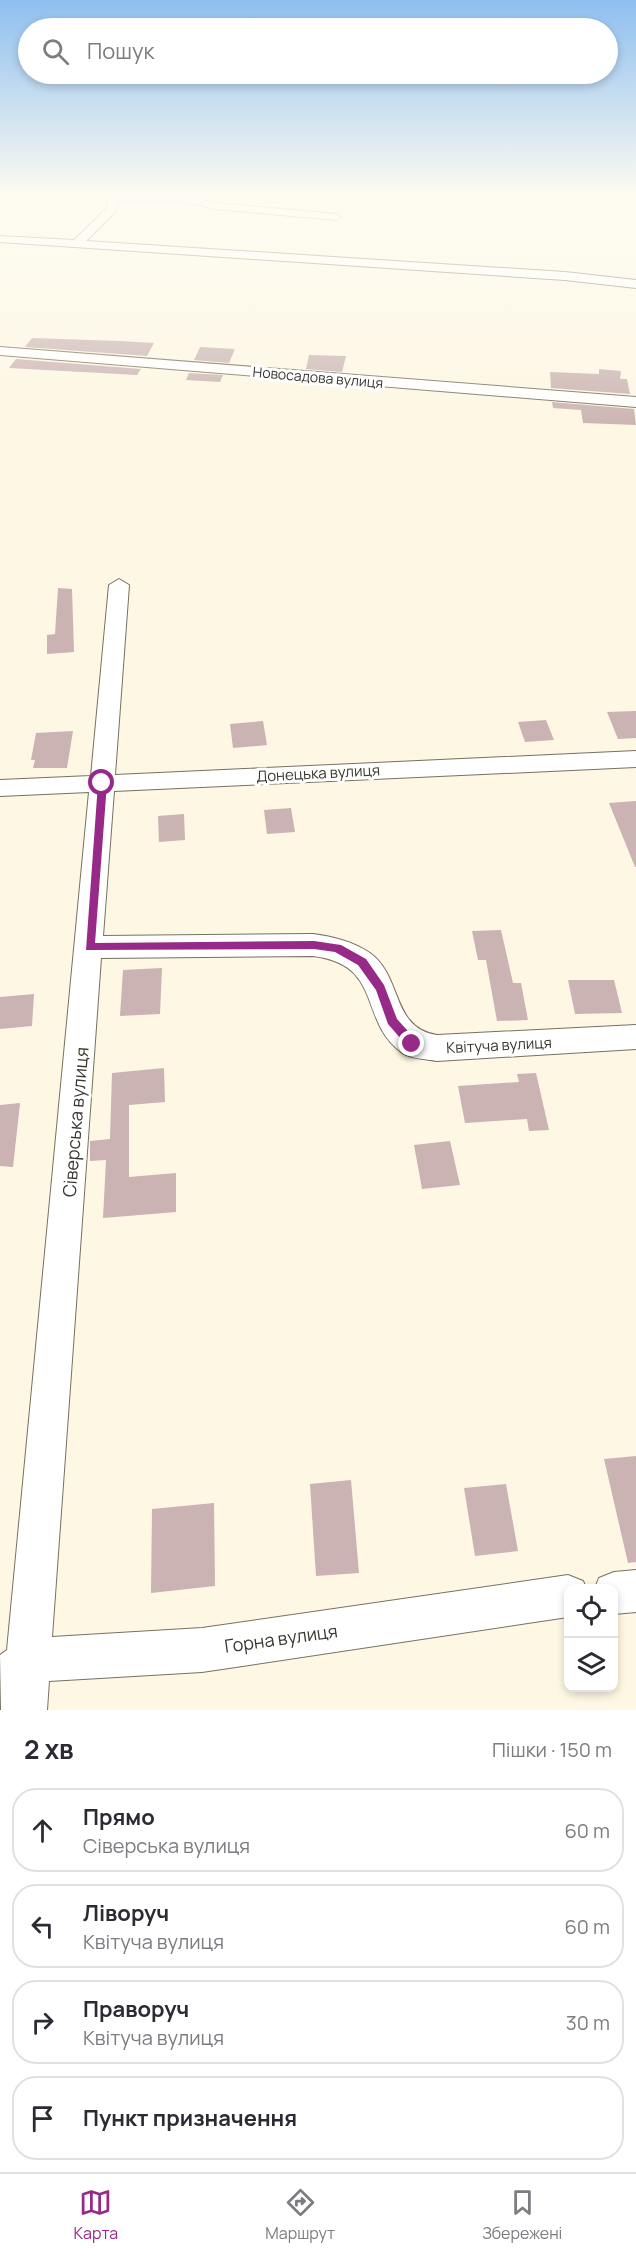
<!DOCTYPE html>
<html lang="uk">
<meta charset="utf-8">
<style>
body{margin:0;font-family:Manrope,sans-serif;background:#f7f7f7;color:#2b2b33}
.controls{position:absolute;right:18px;bottom:18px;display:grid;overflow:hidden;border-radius:12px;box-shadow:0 3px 9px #0003}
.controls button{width:54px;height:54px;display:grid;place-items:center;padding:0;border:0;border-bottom:2px solid #e1e1e2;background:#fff;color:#2b2b33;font:30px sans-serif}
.stop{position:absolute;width:18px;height:18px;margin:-14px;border:4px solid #972988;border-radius:50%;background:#fff}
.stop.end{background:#972988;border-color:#fff;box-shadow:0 2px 6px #0008}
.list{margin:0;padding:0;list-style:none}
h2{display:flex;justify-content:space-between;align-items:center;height:78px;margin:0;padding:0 24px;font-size:26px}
h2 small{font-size:20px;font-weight:400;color:#7c7c81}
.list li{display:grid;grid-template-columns:39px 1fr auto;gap:18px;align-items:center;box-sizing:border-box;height:84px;margin:0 12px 12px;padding:0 12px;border:2px solid #e1e1e2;border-radius:24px}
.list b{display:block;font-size:22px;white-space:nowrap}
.list p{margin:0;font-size:20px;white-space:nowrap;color:#7c7c81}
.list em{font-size:20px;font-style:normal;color:#7c7c81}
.icon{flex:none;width:33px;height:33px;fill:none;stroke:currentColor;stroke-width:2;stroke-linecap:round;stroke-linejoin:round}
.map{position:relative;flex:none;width:636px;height:1710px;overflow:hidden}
.search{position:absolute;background:#fff;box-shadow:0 3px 9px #0003;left:18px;right:18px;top:18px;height:66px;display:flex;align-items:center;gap:15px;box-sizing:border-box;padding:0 21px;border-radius:33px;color:#7c7c81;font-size:22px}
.sheet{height:462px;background:#fff}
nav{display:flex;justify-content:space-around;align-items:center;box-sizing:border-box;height:84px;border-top:2px solid #e1e1e2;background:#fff;font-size:16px;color:#7c7c81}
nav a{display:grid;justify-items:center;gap:3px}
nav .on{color:#972988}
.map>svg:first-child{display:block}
.building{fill:#cab3b2}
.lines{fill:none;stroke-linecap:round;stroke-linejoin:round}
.minor-casing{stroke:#777160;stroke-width:2}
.minor{fill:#fff;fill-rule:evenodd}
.route{fill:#972988}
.labels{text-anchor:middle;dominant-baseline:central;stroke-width:6;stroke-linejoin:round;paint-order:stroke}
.far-street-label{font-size:14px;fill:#3a3730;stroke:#fff}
.street-label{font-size:15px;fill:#3a3730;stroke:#fff}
.near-street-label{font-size:18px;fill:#3a3730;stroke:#fff}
</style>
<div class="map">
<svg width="636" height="1710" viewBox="0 0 636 1710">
<rect width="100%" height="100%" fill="#fdf7e3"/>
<g class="building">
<polygon points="32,338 120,341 154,343 147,356 25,347"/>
<polygon points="200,347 235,349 229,363 194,360"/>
<polygon points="309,355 346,356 342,372 306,369"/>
<polygon points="16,359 141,369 137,375 9,368"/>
<polygon points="599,369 621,371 620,379 627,379 630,394 551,388 550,372 599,374"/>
<polygon points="189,373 223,375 220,382 186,380"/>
<polygon points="552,402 634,409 636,425 583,423 581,410 553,408"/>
<polygon points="58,588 72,589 74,652 47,654 47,635 55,634"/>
<polygon points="636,711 636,738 618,739 607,712"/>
<polygon points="546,720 554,740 525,742 518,722"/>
<polygon points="263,721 267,745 233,748 230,724"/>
<polygon points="73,731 67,768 33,768 35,760 31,760 36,733"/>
<polygon points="636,801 636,867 635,867 609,803"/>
<polygon points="291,808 295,832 267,834 264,810"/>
<polygon points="184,814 185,840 159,842 158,816"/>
<polygon points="501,930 513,983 521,983 528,1020 497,1021 486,960 478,960 472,931"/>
<polygon points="162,968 160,1014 120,1016 123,970"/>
<polygon points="568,980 614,980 622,1013 575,1014"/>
<polygon points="34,994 32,1026 0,1029 0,997"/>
<polygon points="164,1068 165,1102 129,1105 129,1177 176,1173 176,1212 103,1218 106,1160 90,1161 90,1141 110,1139 112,1073"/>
<polygon points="536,1073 549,1130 529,1131 527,1119 465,1123 458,1086 519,1082 517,1074"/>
<polygon points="20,1103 13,1167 0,1166 0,1105"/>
<polygon points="450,1141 460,1185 422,1189 414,1145"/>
<polygon points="636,1456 636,1562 628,1563 604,1459"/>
<polygon points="351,1480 359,1573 316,1576 310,1484"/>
<polygon points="506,1484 518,1551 475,1556 464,1488"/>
<polygon points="214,1503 215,1586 151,1593 152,1509"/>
</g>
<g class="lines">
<g class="minor-casing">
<g id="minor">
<polygon points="120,195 182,195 215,203 336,214 341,217 336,220 215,209 182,201 121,201 117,203 116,211 86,241 565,272 636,280 636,288 565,280 0,242 0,236 74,240 107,208 108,199"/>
<polygon points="0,347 636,397 636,407 0,355"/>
<path d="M119,579L129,585L115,775L636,751V767L114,791L103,936L313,934C334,937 352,941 370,953C403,977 391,1028 437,1035L636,1025V1049L437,1061C426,1059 410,1059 401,1052C358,1020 384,965 313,956L101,958L52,1637L202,1628L568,1575L583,1581L586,1588H568V1617L202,1672L49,1681L47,1710H1L0,1655L7,1650L89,792L0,796V780L91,776L109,585Z"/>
<polygon points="636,1570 636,1612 614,1614 614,1588 595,1588 599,1578 614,1572"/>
</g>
</g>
<use href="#minor" class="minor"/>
</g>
<linearGradient id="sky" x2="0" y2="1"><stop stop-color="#8ebfef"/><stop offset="0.45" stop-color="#fefbf2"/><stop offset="1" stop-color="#fefbf2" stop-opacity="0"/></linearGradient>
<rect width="636" height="434" fill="url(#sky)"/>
<polygon class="route" points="102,780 107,783 95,943 314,941 341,945 366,959 384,985 397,1019 416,1040 416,1047 408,1047 388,1024 376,990 358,965 335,952 314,949 86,950 98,783"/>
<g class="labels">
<g class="far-street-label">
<text transform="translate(318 377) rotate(5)">Новосадова вулиця</text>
</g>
<g class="street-label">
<text transform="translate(318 773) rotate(-3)">Донецька вулиця</text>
<text transform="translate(499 1045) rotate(-3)">Квітуча вулиця</text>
</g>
<g class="near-street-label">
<text transform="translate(75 1122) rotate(-85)">Сіверська вулиця</text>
<text transform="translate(281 1638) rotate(-8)">Горна вулиця</text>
</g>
</g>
</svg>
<div class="controls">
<button><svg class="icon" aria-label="locate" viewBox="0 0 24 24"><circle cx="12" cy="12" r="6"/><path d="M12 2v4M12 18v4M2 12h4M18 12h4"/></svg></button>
<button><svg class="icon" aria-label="layers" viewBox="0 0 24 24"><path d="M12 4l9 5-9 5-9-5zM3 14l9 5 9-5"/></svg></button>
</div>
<div class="stop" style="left:102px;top:783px"></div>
<div class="stop end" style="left:412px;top:1044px"></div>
<div class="search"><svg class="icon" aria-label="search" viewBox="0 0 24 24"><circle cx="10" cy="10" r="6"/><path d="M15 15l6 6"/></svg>Пошук</div>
</div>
<section class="sheet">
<h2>2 хв<small>Пішки · 150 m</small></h2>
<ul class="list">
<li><svg class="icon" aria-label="ahead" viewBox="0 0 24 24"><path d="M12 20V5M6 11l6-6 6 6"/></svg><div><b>Прямо</b><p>Сіверська вулиця</p></div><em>60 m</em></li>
<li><svg class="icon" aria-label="left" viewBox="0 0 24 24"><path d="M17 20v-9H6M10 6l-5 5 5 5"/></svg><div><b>Ліворуч</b><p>Квітуча вулиця</p></div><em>60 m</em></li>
<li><svg class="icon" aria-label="right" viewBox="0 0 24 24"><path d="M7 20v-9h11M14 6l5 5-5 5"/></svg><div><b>Праворуч</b><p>Квітуча вулиця</p></div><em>30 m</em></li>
<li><svg class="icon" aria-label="arrive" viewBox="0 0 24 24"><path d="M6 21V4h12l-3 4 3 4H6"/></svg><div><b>Пункт призначення</b></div></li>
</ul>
</section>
<nav>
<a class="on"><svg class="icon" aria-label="map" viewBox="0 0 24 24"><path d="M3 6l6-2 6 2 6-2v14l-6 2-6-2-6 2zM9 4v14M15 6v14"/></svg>Карта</a>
<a><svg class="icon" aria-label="directions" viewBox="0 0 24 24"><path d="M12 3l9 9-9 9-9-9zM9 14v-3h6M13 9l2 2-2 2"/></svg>Маршрут</a>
<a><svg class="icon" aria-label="saved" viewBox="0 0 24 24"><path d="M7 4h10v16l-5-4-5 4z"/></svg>Збережені</a>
</nav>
